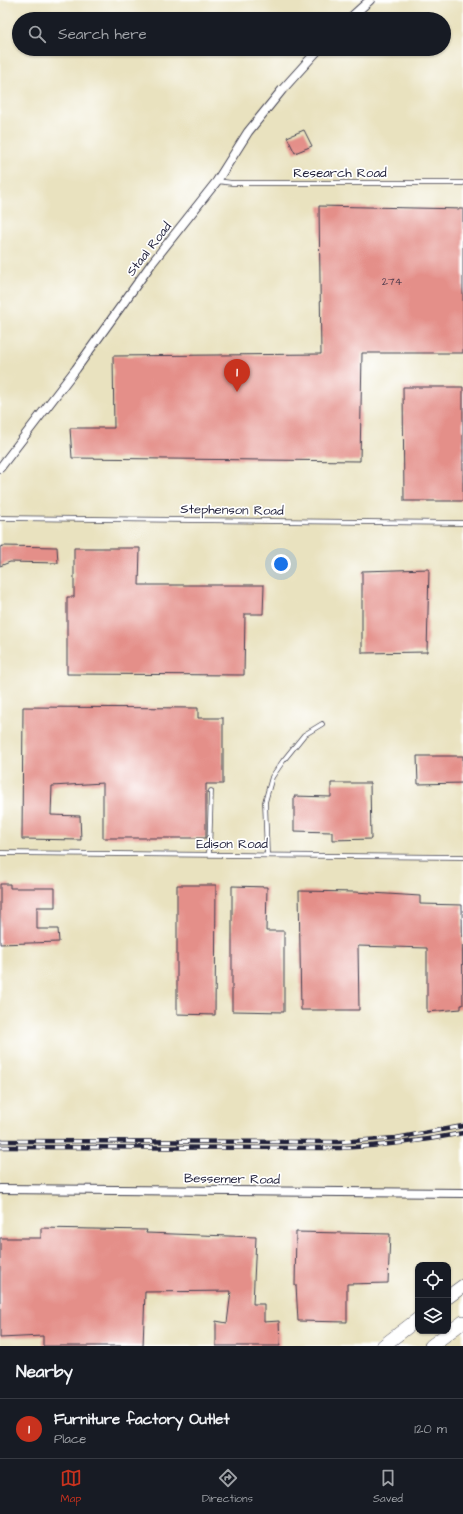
<!DOCTYPE html>
<style>
body{margin:0;font-family:"Architects Daughter",sans-serif;background:#20242c;color:#f1f3f6}
.controls{position:absolute;right:12px;bottom:12px;display:grid;overflow:hidden;border-radius:8px;box-shadow:0 1px 3px #0004}
.controls button{width:36px;height:36px;display:grid;place-items:center;padding:0;border:0;border-bottom:1px solid #363941;background:#171b24;color:#f1f3f6;font:20px sans-serif}
.you{position:absolute;left:281px;top:564px;width:14px;height:14px;margin:-10px;border:3px solid #fff;border-radius:50%;background:#1a73e8;box-shadow:0 0 0 6px #1a73e833}
.badge{display:grid;place-items:center;width:26px;height:26px;border-radius:50%;background:#c8321e;color:#fff;font-size:13px;font-weight:700}
.pin{position:absolute;translate:-50% -33px;filter:drop-shadow(0 1px 2px #0008)}
.pin::after{content:'';position:absolute;top:21px;width:14px;height:12px;background:inherit;clip-path:polygon(0 0,100% 0,50% 100%)}
.list{margin:0;padding:0;list-style:none}
h2{display:flex;justify-content:space-between;align-items:center;height:52px;margin:0;padding:0 16px;font-size:17px}
h2 small{font-size:13px;font-weight:400;color:#9ea1a6}
.list li{display:grid;grid-template-columns:26px 1fr auto;gap:12px;align-items:center;box-sizing:border-box;height:60px;padding:0 16px;border-top:1px solid #363941}
.list b{display:block;font-size:15px;white-space:nowrap}
.list p{margin:0;font-size:13px;white-space:nowrap;color:#9ea1a6}
.list em{font-size:13px;font-style:normal;color:#9ea1a6}
.icon{flex:none;width:22px;height:22px;fill:none;stroke:currentColor;stroke-width:2;stroke-linecap:round;stroke-linejoin:round}
.map{position:relative;flex:none;width:463px;height:1346px;overflow:hidden}
.search{position:absolute;background:#171b24;box-shadow:0 1px 3px #0004;left:12px;right:12px;top:12px;height:44px;display:flex;align-items:center;gap:10px;box-sizing:border-box;padding:0 14px;border-radius:22px;color:#9ea1a6;font-size:15px}
.sheet{height:112px;background:#171b24}
nav{display:flex;justify-content:space-around;align-items:center;box-sizing:border-box;height:56px;border-top:1px solid #363941;background:#171b24;font-size:11px;color:#9ea1a6}
nav a{display:grid;justify-items:center;gap:2px}
nav .on{color:#c8321e}
.map>svg:first-child{display:block}
.building{fill:#e48f89}
.lines{fill:none;stroke-linecap:round;stroke-linejoin:round}
.lane-casing{stroke:#403f4f;stroke-width:5.5}
.street-casing{stroke:#403f4f;stroke-width:10}
.primary-casing{stroke:#403f4f;stroke-width:14}
.lane{stroke:#fff;stroke-width:4}
.street{stroke:#fff;stroke-width:8}
.primary{stroke:#fff;stroke-width:13}
.rail-casing{stroke:#22223b;stroke-width:4.5}
.rail{stroke:#fff;stroke-width:3;stroke-dasharray:9;stroke-linecap:butt}
.labels{text-anchor:middle;dominant-baseline:central;stroke-width:3.5;stroke-linejoin:round;paint-order:stroke}
.number-label{font-size:11px;fill:#523d4e}
.street-label{font-size:13px;fill:#22223b;stroke:#fff}
</style>
<div class="map">
<svg width="463" height="1346" viewBox="0 0 463 1346">
<rect width="100%" height="100%" fill="#fff"/>
<filter id="ink" filterUnits="userSpaceOnUse"><feTurbulence type="fractalNoise" baseFrequency=".025" numOctaves="2"/><feDisplacementMap in="SourceGraphic" scale="8" xChannelSelector="R" yChannelSelector="G"/><feConvolveMatrix kernelMatrix="1 2 1 2 8 2 1 2 1" color-interpolation-filters="sRGB"/></filter>
<filter id="wash" filterUnits="userSpaceOnUse"><feTurbulence type="fractalNoise" baseFrequency=".012" numOctaves="4" result="noise"/><feDisplacementMap in="SourceGraphic" scale="16" xChannelSelector="R" yChannelSelector="G"/><feGaussianBlur stdDeviation="0.9" result="paint"/><feColorMatrix in="noise" values="0 0 0 0 0 0 0 0 0 0 0 0 0 0 0 0 0 1.4 0 .05"/><feComposite in="paint" operator="in"/></filter>
<g filter="url(#wash)">
<rect width="100%" height="100%" fill="#e9e2bf"/>
<g id="blocks">
<g class="building">
<polygon points="304,130 312,146 295,153 287,137"/>
<polygon points="319,206 463,209 463,353 362,353 360,461 72,458 70,428 114,428 113,356 321,354"/>
<polygon points="403,387 463,387 463,501 404,501"/>
<polygon points="3,546 57,547 58,563 10,562 0,566 0,547"/>
<polygon points="74,548 140,548 139,585 264,585 263,614 245,614 244,675 67,674 67,597 74,597"/>
<polygon points="429,569 427,652 362,653 362,571"/>
<polygon points="23,707 198,708 198,718 223,718 223,784 206,784 206,838 103,838 103,783 52,786 51,815 80,816 81,840 22,839"/>
<polygon points="417,756 463,756 463,783 418,784"/>
<polygon points="331,783 370,783 371,839 332,840 332,832 294,831 294,796 331,797"/>
<polygon points="0,884 10,884 10,888 55,888 55,907 37,907 37,929 58,929 59,942 0,944"/>
<polygon points="177,885 216,885 215,1015 177,1014"/>
<polygon points="232,886 267,887 266,931 284,931 284,1012 232,1011"/>
<polygon points="299,891 355,892 420,896 420,904 462,905 463,1005 461,1005 461,1009 427,1012 427,948 358,946 359,1010 301,1010"/>
<polygon points="41,1228 147,1230 146,1233 256,1237 253,1304 264,1304 264,1322 279,1321 280,1346 216,1346 216,1321 227,1323 231,1291 145,1292 143,1346 43,1346 43,1336 0,1338 0,1238 41,1238"/>
<polygon points="296,1232 390,1234 388,1283 347,1284 347,1322 298,1321 296,1285 295,1285"/>
</g>
</g>
</g>
<g filter="url(#ink)">
<use href="#blocks" fill-opacity="0" stroke="#403f4f" stroke-width="1"/>
<g class="lines">
<g class="lane-casing">
<g id="lane">
<polyline points="217,181 232,183 463,183"/>
<polyline points="0,518 463,523"/>
<polyline points="0,853 463,857"/>
<polyline points="209,854 211,791"/>
<polyline points="267,854 265,802 272,777 283,761 304,735 322,724"/>
</g>
</g>
<g class="street-casing">
<g id="street">
<polyline points="349,19 370,0"/>
<polyline points="0,468 76,369 152,263 217,181 248,132 282,90 319,49"/>
<polyline points="0,1189 463,1193"/>
</g>
</g>
<g class="primary-casing">
<g id="primary">
<polyline points="448,1297 463,1286"/>
<polyline points="383,1346 418,1319"/>
<polyline points="431,1346 463,1322"/>
</g>
</g>
<use href="#lane" class="lane"/>
<use href="#street" class="street"/>
<use href="#primary" class="primary"/>
<g class="rail-casing">
<g id="rail">
<polyline points="0,1141 338,1142 396,1138 463,1126"/>
<path d="M0,1147L340,1148C382,1146 422,1141 463,1133"/>
</g>
</g>
<use href="#rail" class="rail"/>
</g>
</g>
<g class="labels">
<g class="number-label">
<text x="392" y="281">274</text>
</g>
<g class="street-label">
<text x="340" y="173">Research Road</text>
<text transform="translate(149 249) rotate(-52)">Staal Road</text>
<text transform="translate(232 510) rotate(1)">Stephenson Road</text>
<text x="232" y="844">Edison Road</text>
<text transform="translate(232 1179) rotate(1)">Bessemer Road</text>
</g>
</g>
</svg>
<div class="controls">
<button><svg class="icon" aria-label="locate" viewBox="0 0 24 24"><circle cx="12" cy="12" r="6"/><path d="M12 2v4M12 18v4M2 12h4M18 12h4"/></svg></button>
<button><svg class="icon" aria-label="layers" viewBox="0 0 24 24"><path d="M12 4l9 5-9 5-9-5zM3 14l9 5 9-5"/></svg></button>
</div>
<div class="you"></div>
<div class="pin badge" style="left:237px;top:392px">1</div>
<div class="search"><svg class="icon" aria-label="search" viewBox="0 0 24 24"><circle cx="10" cy="10" r="6"/><path d="M15 15l6 6"/></svg>Search here</div>
</div>
<section class="sheet">
<h2>Nearby<small></small></h2>
<ul class="list">
<li><span class="badge">1</span><div><b>Furniture factory Outlet</b><p>Place</p></div><em>120 m</em></li>
</ul>
</section>
<nav>
<a class="on"><svg class="icon" aria-label="map" viewBox="0 0 24 24"><path d="M3 6l6-2 6 2 6-2v14l-6 2-6-2-6 2zM9 4v14M15 6v14"/></svg>Map</a>
<a><svg class="icon" aria-label="directions" viewBox="0 0 24 24"><path d="M12 3l9 9-9 9-9-9zM9 14v-3h6M13 9l2 2-2 2"/></svg>Directions</a>
<a><svg class="icon" aria-label="saved" viewBox="0 0 24 24"><path d="M7 4h10v16l-5-4-5 4z"/></svg>Saved</a>
</nav>
